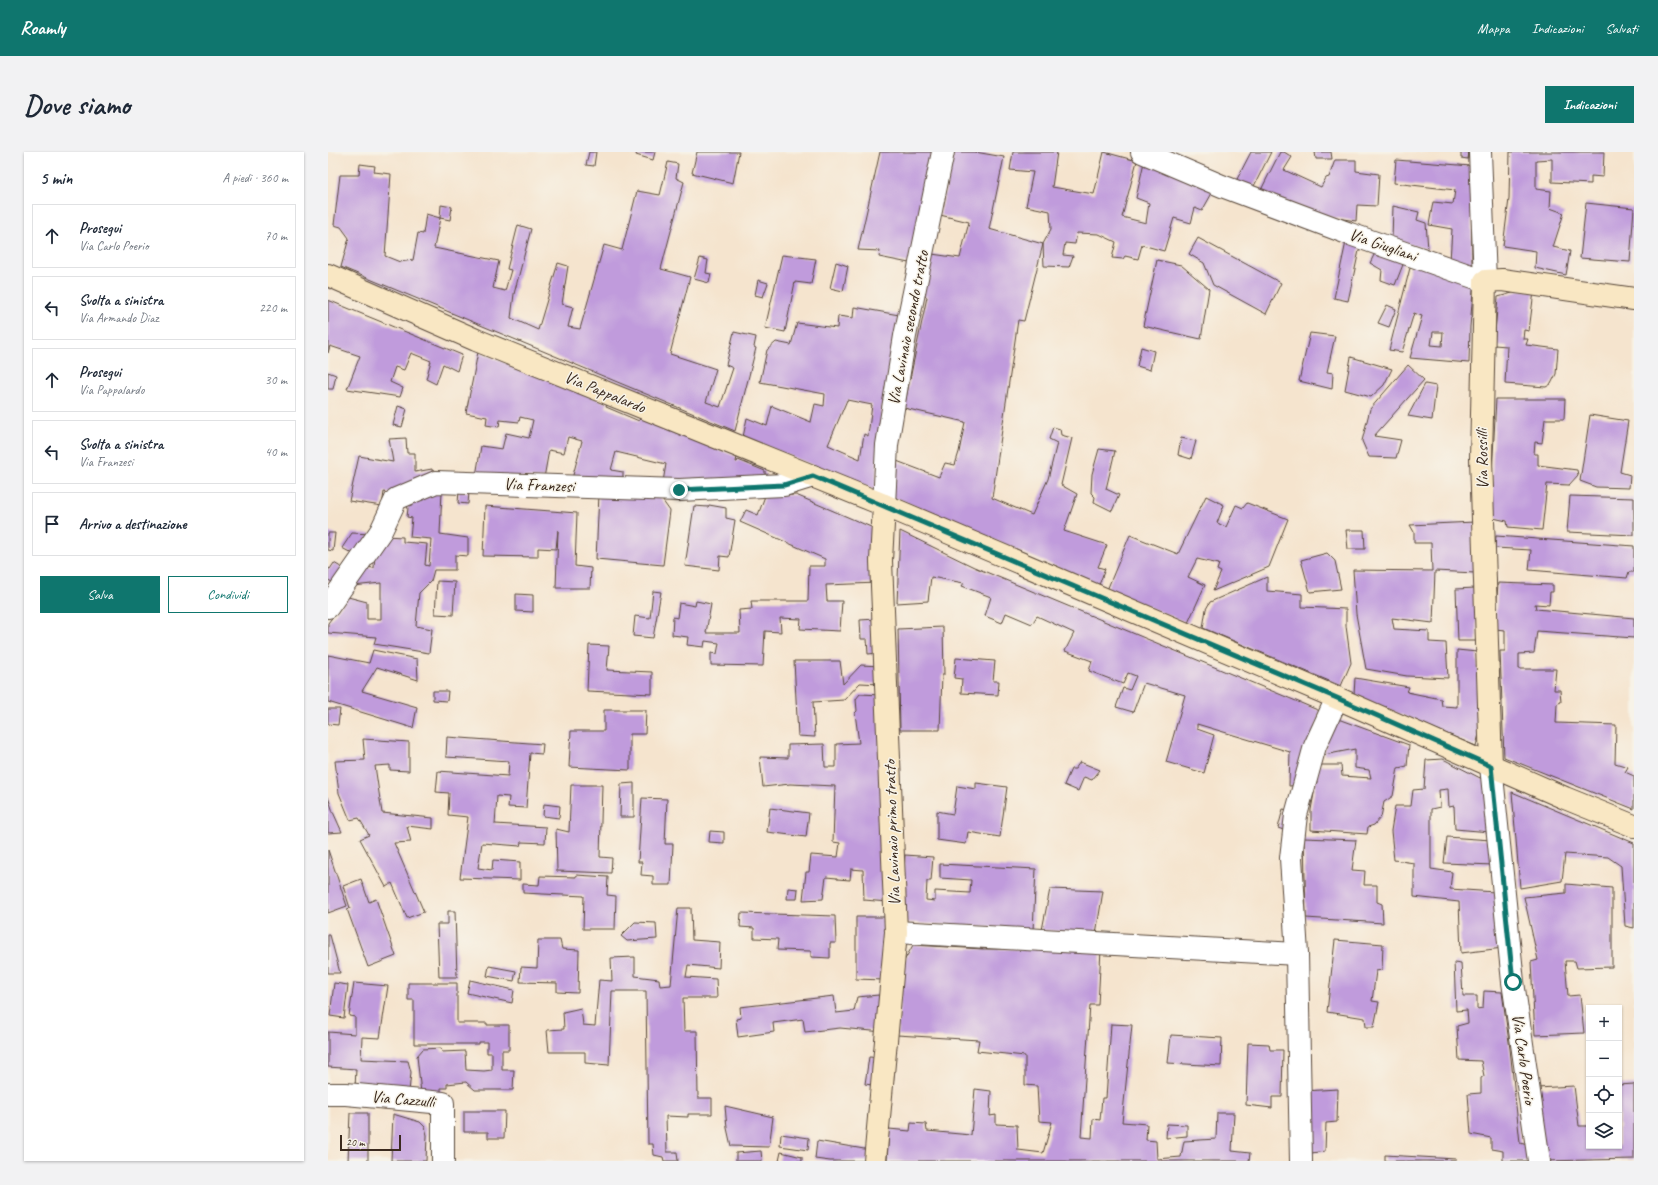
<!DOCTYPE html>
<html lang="it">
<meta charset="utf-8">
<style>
body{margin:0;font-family:Caveat,sans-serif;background:#f2f2f3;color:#1f2937}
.controls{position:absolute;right:12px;bottom:12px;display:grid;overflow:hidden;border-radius:0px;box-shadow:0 1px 3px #0004}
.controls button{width:36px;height:36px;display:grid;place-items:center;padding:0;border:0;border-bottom:1px solid #e0e1e3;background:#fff;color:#1f2937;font:20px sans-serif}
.scale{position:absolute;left:12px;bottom:10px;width:61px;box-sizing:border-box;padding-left:4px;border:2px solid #3b2a1e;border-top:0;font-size:11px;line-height:14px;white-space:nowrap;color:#3b2a1e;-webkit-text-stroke:3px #f7f3e8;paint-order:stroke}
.stop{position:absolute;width:12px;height:12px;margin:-9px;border:3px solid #0f766e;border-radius:50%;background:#fff}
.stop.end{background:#0f766e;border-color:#fff;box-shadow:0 1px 4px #0008}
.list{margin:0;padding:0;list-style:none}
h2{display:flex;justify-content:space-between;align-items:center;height:52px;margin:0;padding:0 16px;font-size:17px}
h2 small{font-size:13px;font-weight:400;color:#747a83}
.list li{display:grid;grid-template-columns:26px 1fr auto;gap:12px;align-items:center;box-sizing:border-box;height:64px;margin:0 8px 8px;padding:0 8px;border:1px solid #e0e1e3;border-radius:0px}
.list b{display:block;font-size:15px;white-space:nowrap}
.list p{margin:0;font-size:13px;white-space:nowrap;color:#747a83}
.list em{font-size:13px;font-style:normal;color:#747a83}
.actions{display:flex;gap:8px;padding:12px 16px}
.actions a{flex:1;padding:9px 0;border:1px solid #0f766e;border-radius:0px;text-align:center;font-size:14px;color:#0f766e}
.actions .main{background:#0f766e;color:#fff}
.icon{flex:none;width:22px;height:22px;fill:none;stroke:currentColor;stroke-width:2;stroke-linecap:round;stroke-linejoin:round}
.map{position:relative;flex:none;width:1306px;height:1009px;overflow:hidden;border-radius:0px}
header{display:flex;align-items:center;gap:24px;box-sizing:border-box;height:56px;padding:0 20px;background:#0f766e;color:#fff}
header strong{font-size:19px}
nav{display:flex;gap:22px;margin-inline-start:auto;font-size:14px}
.intro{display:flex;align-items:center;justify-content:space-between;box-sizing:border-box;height:96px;padding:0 24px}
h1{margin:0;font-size:28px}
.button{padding:10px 18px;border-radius:0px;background:#0f766e;color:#fff;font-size:14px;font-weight:700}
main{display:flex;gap:24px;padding:0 24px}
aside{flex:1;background:#fff;border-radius:0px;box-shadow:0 1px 3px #0004}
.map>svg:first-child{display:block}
.building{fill:#c09bdc;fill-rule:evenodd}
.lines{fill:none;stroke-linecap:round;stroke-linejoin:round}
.street-casing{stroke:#574638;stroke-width:24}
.secondary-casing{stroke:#574638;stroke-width:24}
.street{stroke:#fff;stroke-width:22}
.secondary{stroke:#f9e7c3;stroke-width:22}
.route{stroke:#0f766e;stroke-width:5}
.labels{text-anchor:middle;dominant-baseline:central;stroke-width:3;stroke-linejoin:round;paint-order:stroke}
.street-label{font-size:17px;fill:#3b2a1e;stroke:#f7f3e8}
</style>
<header>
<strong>Roamly</strong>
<nav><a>Mappa</a><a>Indicazioni</a><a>Salvati</a></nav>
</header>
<div class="intro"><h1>Dove siamo</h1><a class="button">Indicazioni</a></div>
<main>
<aside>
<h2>5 min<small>A piedi · 360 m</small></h2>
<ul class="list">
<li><svg class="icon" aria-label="ahead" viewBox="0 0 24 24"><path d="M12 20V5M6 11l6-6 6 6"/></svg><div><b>Prosegui</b><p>Via Carlo Poerio</p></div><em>70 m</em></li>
<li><svg class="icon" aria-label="left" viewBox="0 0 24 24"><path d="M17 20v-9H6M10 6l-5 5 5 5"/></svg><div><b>Svolta a sinistra</b><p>Via Armando Diaz</p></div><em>220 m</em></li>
<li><svg class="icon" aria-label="ahead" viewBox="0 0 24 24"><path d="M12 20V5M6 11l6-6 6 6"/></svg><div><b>Prosegui</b><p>Via Pappalardo</p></div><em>30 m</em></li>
<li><svg class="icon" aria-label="left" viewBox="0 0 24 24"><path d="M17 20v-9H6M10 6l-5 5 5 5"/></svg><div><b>Svolta a sinistra</b><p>Via Franzesi</p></div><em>40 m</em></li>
<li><svg class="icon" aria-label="arrive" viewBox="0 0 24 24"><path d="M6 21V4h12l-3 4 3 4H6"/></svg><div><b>Arrivo a destinazione</b></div></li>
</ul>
<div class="actions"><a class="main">Salva</a><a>Condividi</a></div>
</aside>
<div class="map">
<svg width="1306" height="1009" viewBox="0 0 1306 1009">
<rect width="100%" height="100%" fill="#f7f3e8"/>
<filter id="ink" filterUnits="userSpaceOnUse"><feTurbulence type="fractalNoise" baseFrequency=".025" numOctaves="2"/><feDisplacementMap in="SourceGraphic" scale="8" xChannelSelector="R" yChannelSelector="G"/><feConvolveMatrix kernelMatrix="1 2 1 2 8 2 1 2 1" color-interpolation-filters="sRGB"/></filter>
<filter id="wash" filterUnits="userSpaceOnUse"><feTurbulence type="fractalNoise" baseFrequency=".012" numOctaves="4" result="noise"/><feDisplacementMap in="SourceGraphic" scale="16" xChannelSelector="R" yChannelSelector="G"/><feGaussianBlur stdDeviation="0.9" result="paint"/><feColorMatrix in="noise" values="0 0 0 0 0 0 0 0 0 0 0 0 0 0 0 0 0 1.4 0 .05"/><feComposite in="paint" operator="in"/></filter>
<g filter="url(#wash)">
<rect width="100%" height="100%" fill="#f5e4ce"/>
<g id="blocks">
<g class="building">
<polygon points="261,0 268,0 266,14 258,13"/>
<polygon points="309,0 327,0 325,8 308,3"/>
<polygon points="369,0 411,0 405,31 364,21"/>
<polygon points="552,0 604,0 581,111 551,105 552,99 530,98"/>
<polygon points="626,0 647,0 676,5 661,77 715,92 696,169 690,168 664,346 704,363 720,327 729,291 721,287 725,275 732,277 733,283 744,286 733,333 749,342 736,379 779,393 770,415 777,417 771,433 563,344 566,308 611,325 617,311 627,313 631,300 637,270 576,256 599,145 594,143 604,102 632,106 641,70 612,63"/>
<polygon points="685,0 729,0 724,35 766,42 776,0 809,9 794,65 818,71 821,51 808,46 816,10 888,34 874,59 867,56 863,71 846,66 836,99 814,93 810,107 797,104 795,107 784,106 788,90 771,82 749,81 747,92 737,91 735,103 745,104 741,115 716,114 715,92 723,77 722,59 698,54 705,20 682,18"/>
<polygon points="923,0 943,0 924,38 907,31"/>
<polygon points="952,0 956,0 964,5 956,18 993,35 998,26 1001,25 1007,8 1028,8 1028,19 1051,22 1049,54 1029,53 1028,69 996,64 932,40"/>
<polygon points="987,0 1003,0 1004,7 988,7"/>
<polygon points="1130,0 1141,0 1140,7 1133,6 1133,1"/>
<polygon points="1182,0 1276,0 1275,25 1263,24 1263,32 1224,30 1224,7 1208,8 1208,37 1223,39 1222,56 1236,61 1225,95 1242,99 1238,123 1207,116 1208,99 1175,94 1181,47"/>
<polygon points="1068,8 1143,14 1144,113 1122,109 1124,77 1101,73 1105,50 1125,52 1127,38 1066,31"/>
<polygon points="340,10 350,12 348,26 356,30 333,117 362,125 342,202 388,217 378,250 392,255 405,216 398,213 406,180 428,185 426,195 428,196 407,279 13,115 21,86 13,75 6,73 12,23 31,23 32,12 47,14 46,20 63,22 57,104 72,110 85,108 90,81 95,82 98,62 112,66 106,96 171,109 165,136 177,139 183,118 179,117 190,73 203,77 186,142 183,166 210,178 230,111 240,114 234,152 245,155 240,175 252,177 276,93 294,98 309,39 332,43"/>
<polygon points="1258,51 1306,56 1302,110 1252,106"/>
<polygon points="113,53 124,55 122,68 112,66"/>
<polygon points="1065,54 1091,60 1089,68 1098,71 1100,97 1064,88"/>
<polygon points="870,86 953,131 938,162 885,133 876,111 861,102"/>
<polygon points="1018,90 1032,94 1020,149 1006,146"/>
<polygon points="1048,99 1076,110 1067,133 1053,128 1054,118 1042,111"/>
<polygon points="454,103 488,107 483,132 467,130 457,180 437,176"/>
<polygon points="372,106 380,108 378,121 383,122 381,131 366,127"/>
<polygon points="829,108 853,113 881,137 873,187 815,174"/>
<polygon points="508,110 520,114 515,139 502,136"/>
<path d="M1083,112L1146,128L1142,175L1141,211L1082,206L1094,164L1086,161L1074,200L1061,198ZM1105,180H1115L1114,194L1103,193Z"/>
<polygon points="430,128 440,131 435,145 427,143"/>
<polygon points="1195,138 1206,139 1201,179 1196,178 1195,187 1200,187 1198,193 1230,197 1228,222 1223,232 1218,235 1177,232 1179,194 1166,193 1170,145"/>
<polygon points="0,148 134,203 129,219 115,212 108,232 98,227 103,209 83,201 76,218 67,215 62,230 75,236 72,245 19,237 32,204 2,194 0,201"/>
<polygon points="1059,153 1068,157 1061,175 1050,171"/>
<path d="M526,155L571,163L554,255L547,338L415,285L419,266L439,274L444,254L483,270L487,252L496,254L497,242L432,230L439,198L448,190L463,193L469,171L509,176L510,164L525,166ZM519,248L544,253L540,284L536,282L532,307L500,293Z"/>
<polygon points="982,181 1007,184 999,220 1005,221 1004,237 971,229"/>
<polygon points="813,195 826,199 822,218 809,214"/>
<polygon points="150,200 279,251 278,255 311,269 312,266 409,305 408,310 409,310 410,308 437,319 437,322 439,323 438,329 335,330 338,312 288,300 283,318 295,320 295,328 244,327 254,289 240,285 236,301 221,298 216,326 148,324 153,294 174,297 178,281 201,286 205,268 192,265 191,270 172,268 171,275 158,273 159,265 138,261"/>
<polygon points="1023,205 1064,217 1056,233 1043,245 1017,238"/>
<polygon points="1080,213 1096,228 1046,284 1073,288 1068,306 1041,305 1034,289 1042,257"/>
<polygon points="0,220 8,223 5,237 0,237"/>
<polygon points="1097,232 1108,234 1104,268 1080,264"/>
<polygon points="1168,247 1237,247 1236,267 1217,267 1214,291 1207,290 1206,302 1210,302 1210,313 1249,318 1250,323 1241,333 1219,332 1214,378 1180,375 1179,369 1165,366 1164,322"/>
<polygon points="70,254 79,257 74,275 65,273"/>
<polygon points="1262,263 1300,269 1292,320 1302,323 1301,336 1268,335 1252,329"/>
<polygon points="78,286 79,301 87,301 87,320 104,317 105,328 67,343 56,340 54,354 21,349 31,304 65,310 61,287"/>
<polygon points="853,286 868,289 863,307 850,303"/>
<polygon points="771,297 787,299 778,337 791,343 784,359 766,350 767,345 763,341 764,322"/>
<polygon points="114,339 112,382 140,386 140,404 127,403 127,418 106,418 103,429 91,441 88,474 104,477 101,501 46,492 48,485 0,481 0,471 20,445 39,450 39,467 53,467 53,431 25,434 37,415 46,416 47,400 57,384 75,385 75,390 99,392 97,413 101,414 103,387 82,385 84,366 79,365 80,356 78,353"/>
<polygon points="131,339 141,340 140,352 130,351"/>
<polygon points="271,342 332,345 342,359 335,413 268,407"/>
<polygon points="468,343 550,378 550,431 498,433 499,449 514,449 512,479 472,477 473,467 452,466 453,480 437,479 435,514 383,513 383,501 389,502 391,491 377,489 376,495 359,493 360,485 344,483 345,465 349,466 351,451 367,454 368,449 383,452 378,481 412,481 411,458 424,457 423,449 480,449 481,414 497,414 497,407 412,370 418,358 430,363 437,344"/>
<polygon points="878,344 896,353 889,371 898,375 908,353 915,356 919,351 960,367 941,415 885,439 893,420 889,418 891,412 869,407 860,425 877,433 860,471 779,438 802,383 850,402"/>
<polygon points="1242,344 1306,346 1306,383 1239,380"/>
<polygon points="381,353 398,356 398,366 407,368 401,405 392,404 391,418 357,414 366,354 380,355"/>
<polygon points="157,354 249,361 247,414 263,416 262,436 228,436 230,378 228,397 210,396 210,405 155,404"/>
<polygon points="1147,370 1147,421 1107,419 1105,471 1064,466 1066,477 1101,479 1101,490 1118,491 1120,526 1079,524 1038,517 1028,462 1025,418 1104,419 1103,391 1086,391 1086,380 1082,373"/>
<polygon points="1018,378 1036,378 1037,397 1020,397"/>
<polygon points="572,379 646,415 992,559 976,633 961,634 962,600 869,572 869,577 886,583 876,621 838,610 857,543 816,531 805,560 788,555 795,536 802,538 808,524 800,521 795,532 761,519 764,509 737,499 746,481 709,464 704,472 678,461 674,471 657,464 663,445 634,434 636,431 603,425 600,449 569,451"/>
<polygon points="0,381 7,381 5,399 0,398"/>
<polygon points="24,381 43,382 29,404 14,396"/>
<polygon points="1168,384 1306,394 1306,420 1301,420 1299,426 1201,418 1203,398 1167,396"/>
<polygon points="999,401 1007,409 1013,437 982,440 973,408"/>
<polygon points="6,411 23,421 13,434 0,428 0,416 2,417"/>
<polygon points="939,425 939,439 974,442 974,455 1018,457 1018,474 1023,511 1013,534 875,476 878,457 882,450"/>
<polygon points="109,429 127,430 125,463 107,462"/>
<polygon points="1170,431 1225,433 1225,440 1222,440 1221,453 1207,452 1208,457 1306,466 1306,486 1209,479 1206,501 1191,502 1191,517 1228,517 1226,538 1232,538 1233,550 1229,552 1228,571 1288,573 1287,611 1300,615 1297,620 1306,624 1306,657 1176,605 1172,499 1177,499 1177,478 1167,477"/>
<polygon points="1147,436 1149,489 1130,489 1128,437"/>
<polygon points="325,439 333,440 325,486 305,484 307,464 322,466"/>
<polygon points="188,442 205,443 205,460 188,459"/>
<polygon points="548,467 550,501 540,502 539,487 533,487 532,468"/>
<polygon points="615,475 616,523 614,523 612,578 572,578 570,477"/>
<polygon points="261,493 281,494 279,518 324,520 324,542 259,539"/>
<polygon points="45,498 89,507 90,528 49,515 34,539 89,555 85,576 0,550 0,503 41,511"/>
<polygon points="1129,498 1149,500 1153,574 1148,594 1026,543 1027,526 1081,535 1079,540 1113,547 1114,554 1129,555"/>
<polygon points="628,506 667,509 665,529 671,529 670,543 633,541 634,527 626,526"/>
<polygon points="466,509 512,509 515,532 533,513 552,514 552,532 532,531 516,548 485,550 487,585 470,584"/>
<polygon points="105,539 120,539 119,549 105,548"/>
<polygon points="532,542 553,543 560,750 536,748 535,718 523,717 522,728 509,727 509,726 498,725 495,747 475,748 478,720 481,720 483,703 510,705 512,691 505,690 507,634 462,632 435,635 432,605 460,606 460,593 496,592 497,615 508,615 508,592 531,591 527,561 529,559 528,547"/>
<polygon points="0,557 12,557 10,573 0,572"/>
<polygon points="276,558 318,558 317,582 302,582 302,618 241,615 243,579 276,579"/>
<polygon points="1010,567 1081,593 1079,614 1070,616 1065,644 1056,650 1053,665 1046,673 1040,675 1039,682 983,678 983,658 991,613 1013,613 1014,624 1043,626 1041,618 1027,616 1027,597 996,603 999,587"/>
<polygon points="119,585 215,592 214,602 202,601 198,656 180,655 181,645 169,644 167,672 218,675 217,691 193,690 192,694 154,691 150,716 164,718 165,708 192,710 192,728 132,726 140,665 120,663 121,641 108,640 110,619 180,624 181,609 118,605"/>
<polygon points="35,587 81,590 81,619 62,618 62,613 47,614 54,661 105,666 105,677 79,674 83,690 66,691 96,760 79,766 64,731 58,735 32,687 41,683 31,666 22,668 11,641 7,609 37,608"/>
<polygon points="1115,607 1158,629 1162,680 1127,677 1126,654 1121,655 1120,637 1111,638 1112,655 1103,657 1103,717 1124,720 1122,737 1167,740 1175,796 1133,801 1131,750 1086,745 1086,711 1066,708 1063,679 1067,654 1083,654 1085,638 1096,637 1098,608"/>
<polygon points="752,610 772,618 764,628 756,625 750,639 736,633 743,617 747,617"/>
<polygon points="306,631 306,665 292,665 293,632"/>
<polygon points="648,631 679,635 672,685 640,680 638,692 609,688 609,659 625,662 629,634 648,637"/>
<polygon points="243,633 274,633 272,705 284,706 283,721 229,719 228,677 241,680"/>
<polygon points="1184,640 1306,691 1306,776 1297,774 1293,714 1280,705 1237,702 1234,729 1192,736"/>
<polygon points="0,645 5,660 14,680 0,681"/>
<polygon points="314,646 339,647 337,692 345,692 343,733 325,733 325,724 313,723 314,710 310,710"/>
<polygon points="216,652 232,654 231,666 215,664"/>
<polygon points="442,656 481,661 478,685 439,680"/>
<polygon points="955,657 965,659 961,680 950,676"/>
<polygon points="382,679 396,680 396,691 381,690"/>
<polygon points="1119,685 1163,688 1165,713 1116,711"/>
<polygon points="976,686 1028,688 1024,718 1037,719 1036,733 1049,733 1049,750 1054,752 1055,771 978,766"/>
<polygon points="0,698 19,754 0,761"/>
<polygon points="577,703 605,705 603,729 599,729 598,748 607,749 607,739 642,741 643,728 612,726 612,712 708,717 705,778 573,770"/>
<polygon points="248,723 280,725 279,743 288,744 287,777 255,777 256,744 195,741 195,732 211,733 212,724 248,725"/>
<polygon points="33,727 41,750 48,747 68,804 40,815 19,757 22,756 15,734"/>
<polygon points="1238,732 1284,736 1284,815 1249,816 1247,809 1237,809 1240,844 1252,843 1256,881 1207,883 1203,810 1210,808 1196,745 1238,741"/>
<polygon points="460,736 470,737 469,747 459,747"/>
<polygon points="722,737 775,739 768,782 714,778"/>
<polygon points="350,756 363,756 364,788 392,790 391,816 360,813 358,825 388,827 389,846 355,846 356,879 369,879 370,946 384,946 384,962 360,962 360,965 338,964 339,1000 349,1000 350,1009 336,1009 335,1005 326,1003 325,992 320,992 318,839 284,839 281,913 257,911 257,900 221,900 219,878 236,877 235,860 253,856 255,873 267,874 271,828 284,829 283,806 307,805 307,824 331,827 332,834 343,833"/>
<polygon points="120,759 127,759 129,825 111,825 109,772 120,772"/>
<polygon points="413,761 507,764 508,791 502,791 502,806 483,805 483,799 449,798 450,787 426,786 426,776 412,775"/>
<polygon points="528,765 558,765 556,828 528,827"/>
<polygon points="307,770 328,771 329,787 299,789 293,784"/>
<polygon points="0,783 2,783 12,821 0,821"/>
<polygon points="210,788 232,788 234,797 251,798 250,841 229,840 229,831 192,830 193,815 209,816"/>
<polygon points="1007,788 1055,792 1054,818 1048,819 1044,849 1051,850 1046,875 1038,875 1037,866 999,860"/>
<polygon points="585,793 655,797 773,797 770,853 762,853 753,985 764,986 765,967 772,968 774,946 778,946 783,872 804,873 794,970 819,972 818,988 828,989 829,1007 853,1005 856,989 888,987 889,961 906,961 904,999 922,1001 921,1009 559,1009 561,977 582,979 583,971 598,972 599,979 643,983 647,937 663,939 662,964 668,963 668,972 689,973 690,998 715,1001 724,970 711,969 709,934 697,933 697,904 649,899 651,888 569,883 575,811"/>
<polygon points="1126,810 1133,811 1135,844 1149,844 1149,857 1155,856 1156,839 1174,840 1182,897 1192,991 1203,994 1203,1009 1175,1009 1175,999 1163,997 1163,986 1143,982 1140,942 1153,941 1153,926 1156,924 1153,909 1131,908 1129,874 1140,871 1139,858 1128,859"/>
<polygon points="161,814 188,819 186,829 159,824"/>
<polygon points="142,828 186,838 184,851 139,841"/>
<polygon points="6,831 20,833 16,866 2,864"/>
<polygon points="26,831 60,834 52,886 34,885 33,907 80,909 83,920 81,940 27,936 28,917 0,915 0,880 27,882 27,865 21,864"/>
<polygon points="80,831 129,831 129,871 159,871 159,873 181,873 181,898 174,898 174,918 186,918 185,938 147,938 138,930 119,932 119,936 113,936 113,943 93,941 89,904 95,897 113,896 114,900 137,899 138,918 156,919 164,918 164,901 159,901 159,890 151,890 151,892 86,892 86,848 80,848"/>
<polygon points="551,843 555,880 512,876 477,880 475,867 445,871 446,880 410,885 408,867 413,866 412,855 506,844 508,861 526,859 529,845"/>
<polygon points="843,883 894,886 893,914 840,911"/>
<polygon points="920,891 941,892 942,898 955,898 954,945 944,945 944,956 918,953"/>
<polygon points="541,905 554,906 551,934 537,932"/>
<polygon points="1306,932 1306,1007 1216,1009 1209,936 1246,934 1251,974 1261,974 1261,994 1291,994 1291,933"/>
<polygon points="1010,937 1009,970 998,971 997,999 977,1002 975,939"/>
<polygon points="397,954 445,965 441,995 403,994 399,976"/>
<polygon points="136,959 177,959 176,986 160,986 160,980 136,980"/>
<polygon points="22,961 40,961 40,1009 20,1009"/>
<polygon points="65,962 92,970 97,975 99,983 98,1009 63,1009"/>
<polygon points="839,972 859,973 859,984 838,986"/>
<polygon points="453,982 481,986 480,998 452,994"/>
<polygon points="489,989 542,998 540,1009 502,1009 487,1007"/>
<polygon points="433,999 434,1009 408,1009 408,1001"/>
<polygon points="453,1000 474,1005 474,1009 451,1009"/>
<polygon points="1057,1003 1128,1007 1128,1009 1057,1009"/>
</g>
</g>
</g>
<g filter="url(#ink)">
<use href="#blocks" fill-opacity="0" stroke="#574638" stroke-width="1"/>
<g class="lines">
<g class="street-casing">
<g id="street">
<polyline points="814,0 894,34 1022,82 1157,129 1152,0"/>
<polyline points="556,353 559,293 577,184 615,0"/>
<polyline points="0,455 53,379 68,347 108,330 351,338 456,333 485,324"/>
<polyline points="1163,614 1185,830 1211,1009"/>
<polyline points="568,780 969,802"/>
<polyline points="0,942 18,942 115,951 115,1009"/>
<polyline points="973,1009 969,802 963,706 968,663 987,594 1009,546"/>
</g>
</g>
<g class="secondary-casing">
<g id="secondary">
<polyline points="0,123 148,188 556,353 1009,546 1237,646 1306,674"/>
<polyline points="1163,614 1153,306 1157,129 1174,128 1306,147"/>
<polyline points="547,1009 568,780 553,409 556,353"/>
</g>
</g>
<use href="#street" class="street"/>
<use href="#secondary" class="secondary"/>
</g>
</g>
<g class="lines" filter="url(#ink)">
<polyline class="route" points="351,338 456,333 485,324 1009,546 1163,614 1185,830"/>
</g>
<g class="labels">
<g class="street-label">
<text transform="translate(1055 93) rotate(19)">Via Giugliani</text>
<text transform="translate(580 176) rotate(-79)">Via Lavinaio secondo tratto</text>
<text transform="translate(277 240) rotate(22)">Via Pappalardo</text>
<text transform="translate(1154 307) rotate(-91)">Via Rossilli</text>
<text transform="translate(211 333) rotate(2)">Via Franzesi</text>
<text transform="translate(564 681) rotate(-92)">Via Lavinaio primo tratto</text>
<text transform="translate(1196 907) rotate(82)">Via Carlo Poerio</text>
<text transform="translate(75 947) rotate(5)">Via Cazzulli</text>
</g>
</g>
</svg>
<div class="controls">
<button>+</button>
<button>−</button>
<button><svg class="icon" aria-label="locate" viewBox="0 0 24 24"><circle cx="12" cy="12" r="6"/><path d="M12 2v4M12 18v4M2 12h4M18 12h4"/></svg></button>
<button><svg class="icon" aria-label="layers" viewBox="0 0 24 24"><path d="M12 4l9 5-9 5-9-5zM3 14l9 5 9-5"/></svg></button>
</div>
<div class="scale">20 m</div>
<div class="stop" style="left:1185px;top:830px"></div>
<div class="stop end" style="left:351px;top:338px"></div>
</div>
</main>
